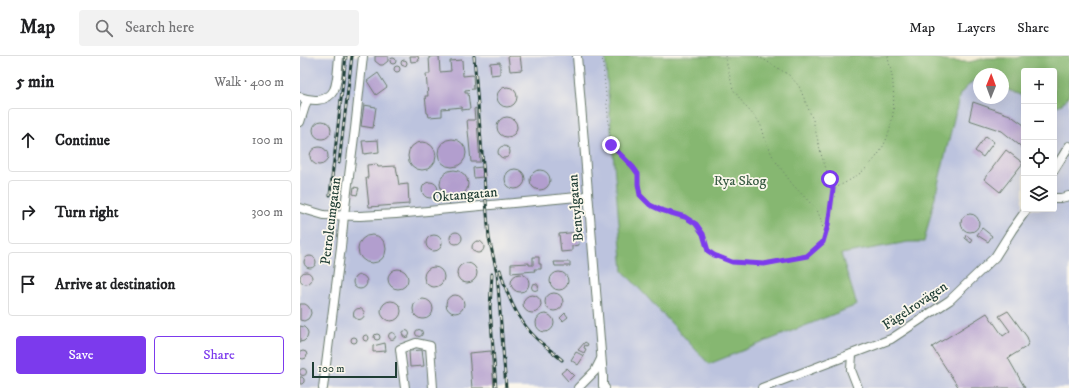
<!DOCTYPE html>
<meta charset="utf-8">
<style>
body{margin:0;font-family:"IM FELL DW Pica",serif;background:#f2f2f2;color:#202124}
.controls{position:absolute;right:12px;top:12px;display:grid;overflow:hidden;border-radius:4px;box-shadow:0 4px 16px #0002}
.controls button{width:36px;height:36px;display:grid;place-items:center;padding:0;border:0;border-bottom:1px solid #e0e0e0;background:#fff;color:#202124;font:20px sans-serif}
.compass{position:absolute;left:673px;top:12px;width:36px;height:36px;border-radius:50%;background:#fff;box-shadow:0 4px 16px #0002;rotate:1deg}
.scale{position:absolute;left:12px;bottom:10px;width:85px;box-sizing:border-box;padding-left:4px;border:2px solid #1f3d34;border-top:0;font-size:11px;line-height:14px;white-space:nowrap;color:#1f3d34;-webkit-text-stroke:3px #fbf7ec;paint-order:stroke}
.stop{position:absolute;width:12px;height:12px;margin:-9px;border:3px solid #7c3aed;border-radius:50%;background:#fff}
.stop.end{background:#7c3aed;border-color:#fff;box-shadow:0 1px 4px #0008}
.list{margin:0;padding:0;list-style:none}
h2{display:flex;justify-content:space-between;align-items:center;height:52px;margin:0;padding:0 16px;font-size:17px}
h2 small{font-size:13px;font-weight:400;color:#757577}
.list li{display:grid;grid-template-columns:26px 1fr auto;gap:12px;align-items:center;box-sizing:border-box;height:64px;margin:0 8px 8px;padding:0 8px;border:1px solid #e0e0e0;border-radius:4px}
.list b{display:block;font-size:15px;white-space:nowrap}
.list em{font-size:13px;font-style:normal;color:#757577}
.actions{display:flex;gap:8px;padding:12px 16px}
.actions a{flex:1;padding:9px 0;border:1px solid #7c3aed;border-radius:4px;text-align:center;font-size:14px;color:#7c3aed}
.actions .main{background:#7c3aed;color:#fff}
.icon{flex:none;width:22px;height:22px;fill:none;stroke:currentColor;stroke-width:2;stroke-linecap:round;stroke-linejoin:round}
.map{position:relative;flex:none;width:769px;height:332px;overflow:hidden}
header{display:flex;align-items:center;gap:24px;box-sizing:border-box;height:56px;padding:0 20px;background:#fff;border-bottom:1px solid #e0e0e0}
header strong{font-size:19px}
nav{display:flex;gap:22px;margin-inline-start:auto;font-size:14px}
.search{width:280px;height:36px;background:#f2f2f2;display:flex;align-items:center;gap:10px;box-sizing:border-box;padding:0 14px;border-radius:4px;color:#757577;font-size:15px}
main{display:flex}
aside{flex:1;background:#fff}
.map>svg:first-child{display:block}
.industrial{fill:#bcc3de}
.forest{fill:#86b771;stroke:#527a52}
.building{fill:#b29ece}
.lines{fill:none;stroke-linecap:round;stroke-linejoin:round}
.minor-casing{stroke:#697a6c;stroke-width:10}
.path{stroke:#697a6c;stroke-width:1;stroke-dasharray:1 3;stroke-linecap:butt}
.minor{stroke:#fff;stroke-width:8}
.rail-casing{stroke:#1f3d34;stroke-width:3}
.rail{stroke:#fbf7ec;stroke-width:1.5;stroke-dasharray:4.5;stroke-linecap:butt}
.route{stroke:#7c3aed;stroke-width:5}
.labels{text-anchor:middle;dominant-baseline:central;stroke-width:3.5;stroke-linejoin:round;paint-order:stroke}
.park-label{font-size:14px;fill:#3a5c44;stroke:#fbf7ec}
.street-label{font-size:14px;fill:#1f3d34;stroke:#fbf7ec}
</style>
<header>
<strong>Map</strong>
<div class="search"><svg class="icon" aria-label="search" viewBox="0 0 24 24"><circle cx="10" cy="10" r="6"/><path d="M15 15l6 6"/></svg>Search here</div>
<nav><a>Map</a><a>Layers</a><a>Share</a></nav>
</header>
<main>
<aside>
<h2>5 min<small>Walk · 400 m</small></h2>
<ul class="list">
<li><svg class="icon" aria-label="ahead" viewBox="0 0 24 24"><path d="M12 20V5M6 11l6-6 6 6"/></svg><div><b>Continue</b></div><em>100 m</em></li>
<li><svg class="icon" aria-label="right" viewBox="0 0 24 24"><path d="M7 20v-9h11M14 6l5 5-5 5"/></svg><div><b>Turn right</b></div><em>300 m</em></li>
<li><svg class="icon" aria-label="arrive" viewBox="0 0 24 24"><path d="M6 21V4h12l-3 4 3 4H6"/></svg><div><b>Arrive at destination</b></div></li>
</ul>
<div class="actions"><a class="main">Save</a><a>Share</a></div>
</aside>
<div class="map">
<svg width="769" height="332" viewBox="0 0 769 332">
<rect width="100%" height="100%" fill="#fbf7ec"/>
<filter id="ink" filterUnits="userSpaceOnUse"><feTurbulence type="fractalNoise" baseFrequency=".025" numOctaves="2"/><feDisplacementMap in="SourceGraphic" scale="8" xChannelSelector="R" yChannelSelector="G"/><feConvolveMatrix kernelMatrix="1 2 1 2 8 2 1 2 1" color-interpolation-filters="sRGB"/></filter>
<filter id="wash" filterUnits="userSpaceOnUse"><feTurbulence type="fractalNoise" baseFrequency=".012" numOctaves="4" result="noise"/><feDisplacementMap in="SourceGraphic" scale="16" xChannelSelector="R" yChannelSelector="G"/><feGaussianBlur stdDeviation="0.9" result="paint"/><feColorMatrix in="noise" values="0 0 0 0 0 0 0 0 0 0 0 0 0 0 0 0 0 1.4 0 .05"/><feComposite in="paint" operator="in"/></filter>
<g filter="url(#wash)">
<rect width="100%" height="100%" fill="#f2ebd3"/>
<polygon class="industrial" points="0,0 305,0 323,215 541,198 608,186 624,186 660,37 676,22 679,23 679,42 703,42 703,32 724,40 724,153 754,153 754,51 762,48 769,40 769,332 0,332"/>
<polygon class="forest" points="305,0 630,0 644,5 669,6 686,2 718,2 723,0 769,0 769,40 762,48 754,51 754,15 724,15 724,40 703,32 703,18 679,18 679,23 676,22 660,38 624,186 608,186 541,198 557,249 409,308 323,215"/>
<g id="blocks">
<g class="building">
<polygon points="75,0 88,0 88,5 83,9 80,9 75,5"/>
<polygon points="110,0 118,0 119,5 111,6"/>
<polygon points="139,0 140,16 151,15 150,5 162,4 163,20 173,19 174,33 165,34 165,37 168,37 170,53 162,54 162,51 142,53 142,60 129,61 128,57 127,57 125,40 128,40 126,18 130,18 129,1"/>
<polygon points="208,0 220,0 222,14 210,15"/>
<circle cx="93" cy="5" r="3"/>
<circle cx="104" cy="7" r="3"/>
<polygon points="200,6 200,18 191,19 190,7"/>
<circle cx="97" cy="13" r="3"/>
<polygon points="78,17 87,31 76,39 67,25"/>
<circle cx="207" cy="41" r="10"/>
<polygon points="673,46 710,59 724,69 724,93 702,75 669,64"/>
<polygon points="64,49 76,51 73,72 61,70"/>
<polygon points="176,52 180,106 171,106 167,64 175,64 174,53"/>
<circle cx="207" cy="71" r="10"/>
<circle cx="22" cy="74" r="9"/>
<polygon points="686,80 694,86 683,101 675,95"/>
<circle cx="152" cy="97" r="14"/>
<polygon points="78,84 79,96 64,98 62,85"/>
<circle cx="122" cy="100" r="14"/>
<circle cx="204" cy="96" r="6"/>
<circle cx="19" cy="100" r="9"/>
<polygon points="706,94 723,107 700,136 684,123"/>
<polygon points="77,108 78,111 96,110 99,129 108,128 109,148 69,151 66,122 68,122 67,109"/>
<polygon points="182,111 183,121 174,122 173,112"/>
<circle cx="215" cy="123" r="10"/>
<circle cx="240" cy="124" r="10"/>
<circle cx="154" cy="128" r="14"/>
<circle cx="130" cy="134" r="8"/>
<polygon points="54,131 59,132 57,139 53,138"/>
<circle cx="670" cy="167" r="9"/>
<polygon points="682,172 692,180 688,186 677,179"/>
<polygon points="278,176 279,189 272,190 272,195 261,196 259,178"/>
<circle cx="156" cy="182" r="6"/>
<circle cx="134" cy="187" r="8"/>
<polygon points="666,179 673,184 671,187 665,182"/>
<circle cx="72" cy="193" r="14"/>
<circle cx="178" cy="191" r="6"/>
<circle cx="10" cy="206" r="6"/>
<polygon points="233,201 239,201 239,208 241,208 241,213 234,213 235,215 211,217 211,208 229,207 229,209 233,209"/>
<polygon points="254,206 270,206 270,210 255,210"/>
<circle cx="167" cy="217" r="10"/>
<circle cx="134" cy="221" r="10"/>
<circle cx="98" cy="223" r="10"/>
<circle cx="6" cy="222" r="6"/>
<circle cx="259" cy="225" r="9"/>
<circle cx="220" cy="227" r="9"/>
<circle cx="60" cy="226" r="7"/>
<circle cx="235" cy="231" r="3.5"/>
<circle cx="254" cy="246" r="9"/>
<circle cx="232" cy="248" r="9"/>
<circle cx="155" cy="248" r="9"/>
<circle cx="123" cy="253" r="10"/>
<circle cx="91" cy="255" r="10"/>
<polygon points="0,248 5,248 8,250 10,253 11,257 10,260 8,263 4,265 0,264"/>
<circle cx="59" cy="258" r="5.5"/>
<polygon points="708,255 727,281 729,286 726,291 708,302 725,332 659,332 632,291 687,257 703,280 710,275 699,260"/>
<polygon points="265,257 268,261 263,265 260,262"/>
<circle cx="245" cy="267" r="9"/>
<polygon points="0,270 4,271 7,274 8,278 7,282 4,285 0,286"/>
<circle cx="119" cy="277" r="3.5"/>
<circle cx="106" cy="278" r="3.5"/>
<circle cx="92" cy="280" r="3.5"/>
<circle cx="77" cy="281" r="3"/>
<circle cx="66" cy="282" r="3"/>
<circle cx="54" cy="284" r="3"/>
<polygon points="285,286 288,288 287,290 285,289 284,292 286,293 284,297 278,294"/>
<polygon points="85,287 86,295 73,296 73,290"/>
<polygon points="122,294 124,310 110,311 109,295"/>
<circle cx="3" cy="299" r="4"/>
<polygon points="191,295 194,332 172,332 169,297"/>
<polygon points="276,296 284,300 278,309 271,304"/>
<polygon points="267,312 274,319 268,325 261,317"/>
<circle cx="3" cy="316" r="3.5"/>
<polygon points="0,321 2,321 4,323 4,326 2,328 0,328"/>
</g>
</g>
</g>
<g filter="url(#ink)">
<use href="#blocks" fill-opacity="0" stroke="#697a6c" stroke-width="1"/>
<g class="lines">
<g class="minor-casing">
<g id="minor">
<polyline points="277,0 303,321 303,330 305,332"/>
<path d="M0,41C11,45 27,47 34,34C38,25 38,10 39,0"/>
<polyline points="0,66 7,44"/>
<polyline points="754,114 769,90"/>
<polyline points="754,142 761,142 769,140"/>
<polyline points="0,152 24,159 60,160 96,158 288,140"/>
<polyline points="552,298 551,314 558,332"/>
<polyline points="23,332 41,191 44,159 55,73 63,0"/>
<polyline points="105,332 100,293 116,287 130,290 133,332"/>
<polyline points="278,332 295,315 301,303"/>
<polyline points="462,332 591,283 650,244 695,201 712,174 727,153"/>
</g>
</g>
<g class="path">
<path d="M302,0L311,89L333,111L338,118V128L340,139L350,149L361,154L385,161L396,168L403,178L408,195L414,199L432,206L464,207L507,200L523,186L528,169L533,133C543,128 555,122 564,114C589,92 596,63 593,30C593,20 589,10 588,0"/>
<polyline points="425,0 433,33 445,50 458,64 462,72 466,86 474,103 493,129 517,154 522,166 524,183"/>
<polyline points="458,0 489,19 499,30 513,64 521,98 533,133"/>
</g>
<use href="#minor" class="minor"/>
<g class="rail-casing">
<g id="rail">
<polyline points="174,0 189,182 197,217 206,332"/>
<polyline points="39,107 52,0"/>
<polyline points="30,139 46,0"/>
<path d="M200,214C207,240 218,266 238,284C246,291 254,297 262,304"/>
<polyline points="192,218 190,252 196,332"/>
</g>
</g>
<use href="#rail" class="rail"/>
</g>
</g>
<g class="lines" filter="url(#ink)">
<polyline class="route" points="311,89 333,111 338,118 338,128 340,139 350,149 361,154 385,161 396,168 403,178 408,195 414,199 432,206 464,208 507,200 523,186 528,169 533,133 530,123"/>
</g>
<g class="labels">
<g class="park-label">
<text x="440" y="125">Rya Skog</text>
</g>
<g class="street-label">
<text transform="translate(165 139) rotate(-5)">Oktangatan</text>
<text transform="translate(276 152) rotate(-95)">Bentylgatan</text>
<text transform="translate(31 165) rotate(-83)">Petroleumgatan</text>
<text transform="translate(615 250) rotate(-34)">Fågelrovägen</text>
</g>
</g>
</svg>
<div class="controls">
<button>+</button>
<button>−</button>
<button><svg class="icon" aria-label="locate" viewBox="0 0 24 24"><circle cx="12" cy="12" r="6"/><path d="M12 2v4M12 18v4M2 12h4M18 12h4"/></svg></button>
<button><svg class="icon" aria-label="layers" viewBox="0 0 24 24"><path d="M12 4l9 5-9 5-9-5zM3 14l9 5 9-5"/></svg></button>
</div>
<svg class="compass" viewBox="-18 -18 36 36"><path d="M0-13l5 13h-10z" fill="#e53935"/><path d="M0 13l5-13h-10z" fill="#757577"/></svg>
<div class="scale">100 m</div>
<div class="stop" style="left:530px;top:123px"></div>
<div class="stop end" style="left:311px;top:89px"></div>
</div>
</main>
